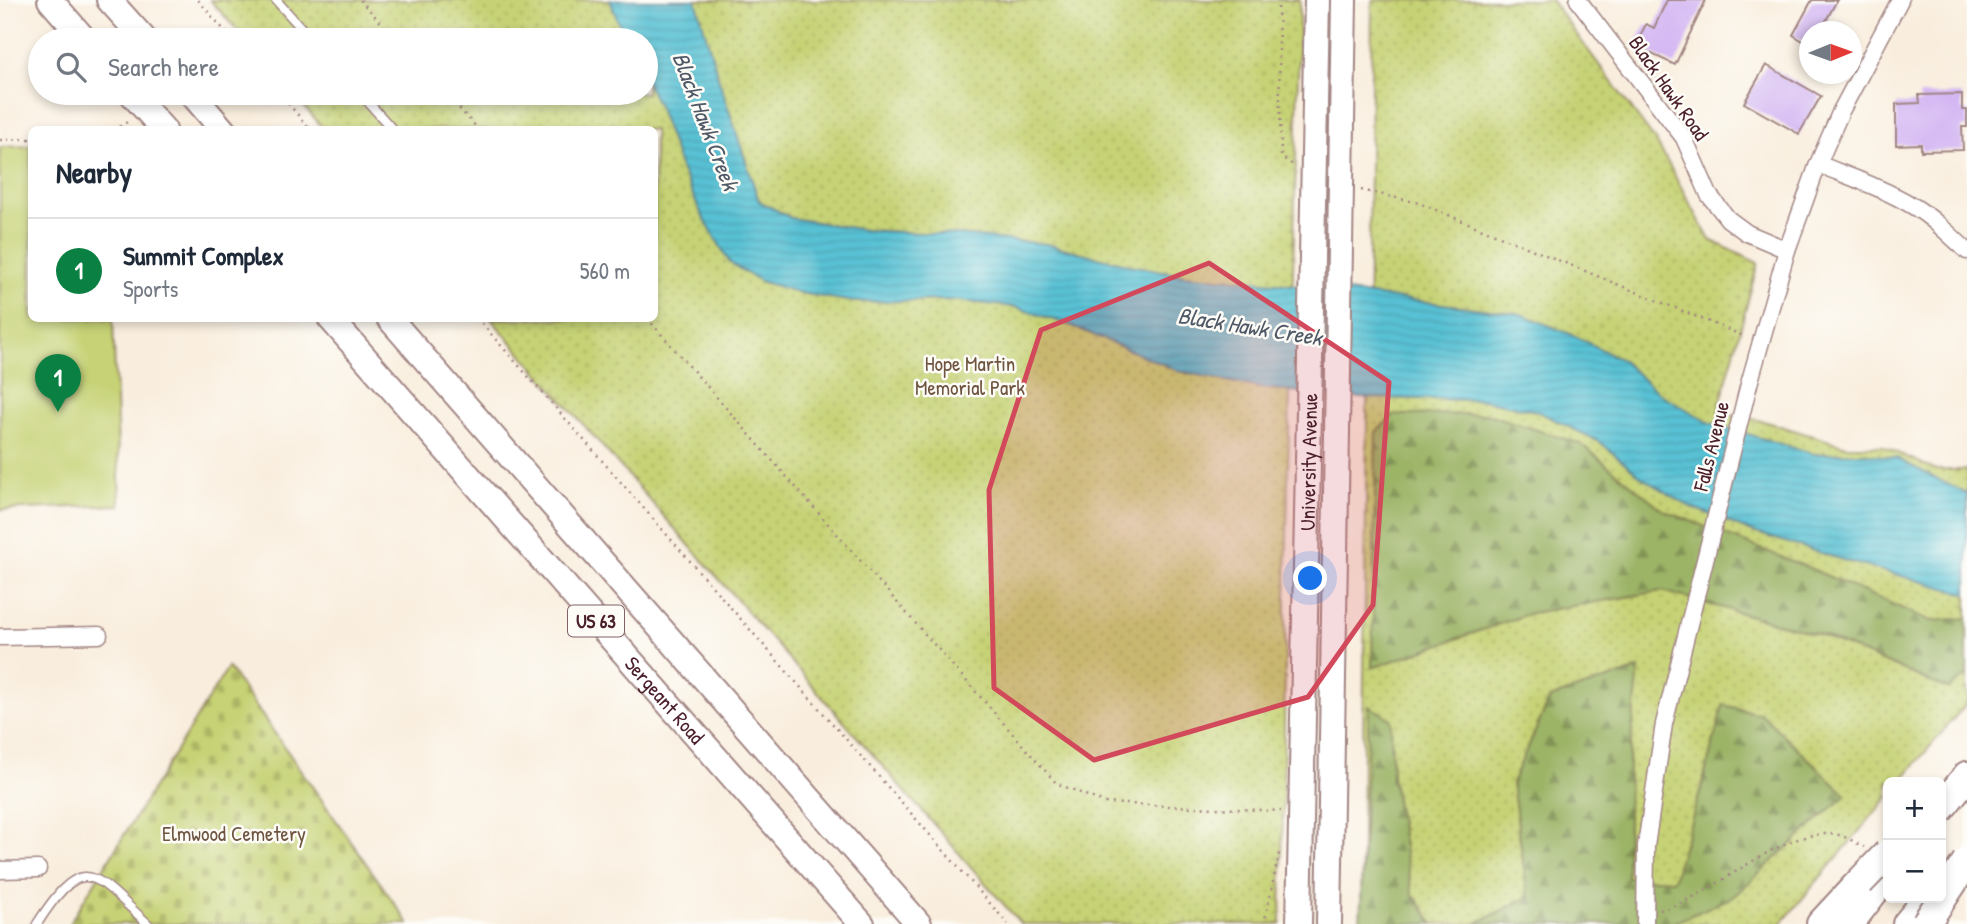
<!DOCTYPE html>
<meta charset="utf-8">
<style>
body{margin:0;font-family:"Patrick Hand",sans-serif;background:#f6f6f7;color:#1f2937}
.controls{position:absolute;right:21px;bottom:21px;display:grid;overflow:hidden;border-radius:10px;box-shadow:0 4px 10px #0003}
.controls button{width:63px;height:63px;display:grid;place-items:center;padding:0;border:0;border-bottom:2px solid #e0e1e3;background:#fff;color:#1f2937;font:35px sans-serif}
.compass{position:absolute;left:1799px;top:21px;width:63px;height:63px;border-radius:50%;background:#fff;box-shadow:0 4px 10px #0003;rotate:89deg}
.you{position:absolute;left:1311px;top:579px;width:24px;height:24px;margin:-18px;border:5px solid #fff;border-radius:50%;background:#1a73e8;box-shadow:0 0 0 10px #1a73e833}
.badge{display:grid;place-items:center;width:46px;height:46px;border-radius:50%;background:#0b8043;color:#fff;font-size:23px;font-weight:700}
.pin{position:absolute;translate:-50% -58px;filter:drop-shadow(0 2px 4px #0008)}
.pin::after{content:'';position:absolute;top:37px;width:24px;height:21px;background:inherit;clip-path:polygon(0 0,100% 0,50% 100%)}
.list{margin:0;padding:0;list-style:none}
h2{display:flex;justify-content:space-between;align-items:center;height:91px;margin:0;padding:0 28px;font-size:30px}
h2 small{font-size:23px;font-weight:400;color:#747a83}
.list li{display:grid;grid-template-columns:46px 1fr auto;gap:21px;align-items:center;box-sizing:border-box;height:105px;padding:0 28px;border-top:2px solid #e0e1e3}
.list b{display:block;font-size:26px;white-space:nowrap}
.list p{margin:0;font-size:23px;white-space:nowrap;color:#747a83}
.list em{font-size:23px;font-style:normal;color:#747a83}
.icon{flex:none;width:38px;height:38px;fill:none;stroke:currentColor;stroke-width:2;stroke-linecap:round;stroke-linejoin:round}
.map{position:relative;flex:none;width:1967px;height:924px;overflow:hidden}
.search{position:absolute;background:#fff;box-shadow:0 4px 10px #0003;left:28px;top:28px;width:630px;height:77px;display:flex;align-items:center;gap:18px;box-sizing:border-box;padding:0 24px;border-radius:38px;color:#747a83;font-size:26px}
.panel{position:absolute;background:#fff;box-shadow:0 4px 10px #0003;left:28px;top:126px;width:630px;height:196px;border-radius:10px}
.map>svg:first-child{display:block}
.green{fill:url(#green-dots);stroke:#887850;stroke-width:2}
.forest{fill:url(#forest-firs);stroke:#736a48;stroke-width:2}
.cemetery{fill:url(#cemetery-stones);stroke:#887850;stroke-width:2}
.pitch{fill:#c6d274;stroke:#887850;stroke-width:2}
.water{fill:url(#water-rules);stroke:#517080;stroke-width:2}
.building{fill:#d1b2f3}
.lines{fill:none;stroke-linecap:round;stroke-linejoin:round}
.service-casing{stroke:#a28684;stroke-width:11}
.minor-casing{stroke:#a28684;stroke-width:19}
.primary-casing{stroke:#a28684;stroke-width:28}
.motorway-casing{stroke:#a28684;stroke-width:32}
.path{stroke:#a28684;stroke-width:2.5;stroke-dasharray:2 5;stroke-linecap:butt}
.service{stroke:#fff;stroke-width:8}
.minor{stroke:#fff;stroke-width:16}
.primary{stroke:#fff;stroke-width:24}
.motorway{stroke:#fff;stroke-width:28}
.motorway-bridge-casing{stroke:#a28684;stroke-width:32;stroke-linecap:butt}
.motorway-bridge{stroke:#fff;stroke-width:28}
.marked{fill:#d1495b;fill-opacity:0.2;stroke:#d1495b;stroke-width:5;stroke-linejoin:round}
.labels{text-anchor:middle;dominant-baseline:central;stroke-width:5;stroke-linejoin:round;paint-order:stroke}
.shield{fill:#fdfcf7;stroke:#806168;stroke-width:2}
.shield-label{font-size:19px;font-weight:bold;fill:#4a1f2b}
.street-label{font-size:21px;fill:#4a1f2b;stroke:#fdfcf7}
.park-label{font-size:21px;fill:#6f5541;stroke:#fdfcf7}
.water-label{font-size:23px;font-style:italic;fill:#4f5866;stroke:#fdfcf7}
</style>
<div class="map">
<svg width="1967" height="924" viewBox="0 0 1967 924">
<defs>
<pattern id="green-dots" width="8" height="8" patternUnits="userSpaceOnUse" patternTransform="scale(1.75)"><rect width="8" height="8" fill="#c6d274"/><path d="M2 2h.1M6 6h.1" fill="none" stroke="#acb465" stroke-width="1.8" stroke-linecap="round"/></pattern>
<pattern id="forest-firs" width="22" height="20" patternUnits="userSpaceOnUse" patternTransform="scale(1.75)"><rect width="22" height="20" fill="#9cb466"/><path d="M5 1l3.5 6h-7zM16 11l3.5 6h-7z" fill="#819254"/></pattern>
<pattern id="cemetery-stones" width="16" height="16" patternUnits="userSpaceOnUse" patternTransform="scale(1.75)"><rect width="16" height="16" fill="#c6d274"/><path d="M2 7V4a2 2 0 0 1 4 0v3zM10 15v-3a2 2 0 0 1 4 0v3z" fill="#acb465"/></pattern>
<pattern id="water-rules" width="6" height="5" patternUnits="userSpaceOnUse" patternTransform="scale(1.75)"><rect width="6" height="5" fill="#58c1d4"/><path d="M0 2.5h6" fill="none" stroke="#4ea5b6"/></pattern>
</defs>
<rect width="100%" height="100%" fill="#fdfcf7"/>
<filter id="ink" filterUnits="userSpaceOnUse"><feTurbulence type="fractalNoise" baseFrequency=".0143" numOctaves="2"/><feDisplacementMap in="SourceGraphic" scale="14" xChannelSelector="R" yChannelSelector="G"/><feConvolveMatrix kernelMatrix="1 2 1 2 8 2 1 2 1" color-interpolation-filters="sRGB"/></filter>
<filter id="wash" filterUnits="userSpaceOnUse"><feTurbulence type="fractalNoise" baseFrequency=".00686" numOctaves="4" result="noise"/><feDisplacementMap in="SourceGraphic" scale="28" xChannelSelector="R" yChannelSelector="G"/><feGaussianBlur stdDeviation="1.57" result="paint"/><feColorMatrix in="noise" values="0 0 0 0 0 0 0 0 0 0 0 0 0 0 0 0 0 1.4 0 .05"/><feComposite in="paint" operator="in"/></filter>
<g filter="url(#wash)">
<rect width="100%" height="100%" fill="#f9eede"/>
<g class="green">
<polygon points="210,0 1300,0 1288,469 1281,924 1021,924 491,319 654,318 654,130 324,129 292,93 646,93 646,40 246,40"/>
<polygon points="1372,0 1551,0 1657,143 1710,240 1758,263 1718,412 1767,422 1846,446 1882,446 1936,470 1967,470 1967,703 1900,782 1888,782 1888,797 1781,924 1361,924"/>
</g>
<g class="forest">
<polygon points="1487,414 1581,444 1663,510 1809,568 1931,621 1967,618 1967,675 1948,689 1820,635 1662,591 1531,613 1372,668 1376,432 1394,415"/>
<polygon points="1639,669 1629,761 1627,877 1673,880 1701,789 1723,705 1761,714 1846,795 1733,897 1671,924 1475,924 1528,897 1512,783 1550,698"/>
<polygon points="1369,706 1391,719 1392,777 1412,893 1434,924 1360,924"/>
</g>
<polygon class="cemetery" points="228,667 409,924 69,924"/>
<polygon class="pitch" points="31,146 32,318 113,319 120,505 0,510 0,147"/>
<polygon class="water" points="610,0 696,0 718,77 759,201 791,218 865,230 959,235 1046,244 1130,265 1184,275 1276,283 1521,314 1575,336 1620,359 1659,393 1708,422 1814,454 1861,453 1896,458 1967,494 1967,594 1843,560 1750,531 1689,506 1644,479 1600,442 1537,411 1483,400 1359,398 1260,388 1179,371 1070,325 1015,307 951,300 854,302 800,293 760,281 730,263 702,215 681,169 659,108 646,81 646,40 625,40"/>
<g id="blocks">
<g class="building">
<polygon points="1667,0 1706,0 1675,65 1635,46 1646,24 1654,28"/>
<polygon points="1812,0 1837,0 1820,32 1810,32 1810,45 1793,35"/>
<polygon points="1766,65 1821,96 1799,134 1744,103"/>
<polygon points="1962,94 1962,110 1967,110 1967,127 1962,127 1963,150 1921,151 1921,144 1896,145 1896,104 1920,103 1919,95"/>
</g>
</g>
</g>
<g filter="url(#ink)">
<use href="#blocks" fill-opacity="0" stroke="#a28684" stroke-width="2"/>
<g class="lines">
<g class="service-casing">
<g id="service">
<polyline points="276,0 312,40"/>
<polyline points="360,93 393,130"/>
<path d="M37,924C85,849 94,875 148,924"/>
</g>
</g>
<g class="minor-casing">
<g id="minor">
<polyline points="1578,0 1684,138 1709,195 1728,219 1747,233 1787,250"/>
<path d="M1818,164C1850,177 1883,188 1913,206C1933,218 1950,235 1967,251"/>
<polyline points="0,637 99,635"/>
<polyline points="0,870 38,869"/>
<polyline points="1645,924 1646,846 1664,724 1749,384 1787,250 1818,164 1841,111 1900,0"/>
</g>
</g>
<g class="primary-casing">
<g id="primary">
<polyline points="50,0 85,40"/>
<polyline points="109,0 145,40"/>
<polyline points="131,93 164,130"/>
<polyline points="191,93 223,130"/>
<path id="s1" d="M330,318L862,924"/>
<polyline points="389,318 919,924"/>
<path id="s2" d="M1299,924L1317,0"/>
<polyline points="1329,924 1344,0"/>
</g>
</g>
<g class="motorway-casing">
<g id="motorway">
<polyline points="1941,808 1967,776"/>
<polyline points="1821,924 1860,882"/>
<polyline points="1849,924 1888,873"/>
<polyline points="1907,924 1928,898"/>
</g>
</g>
<g class="path">
<polyline points="198,0 233,40"/>
<polyline points="360,0 397,40"/>
<polyline points="1278,0 1281,157 1293,165"/>
<polyline points="279,93 311,130"/>
<polyline points="445,93 479,130"/>
<polyline points="113,130 131,120"/>
<polyline points="0,140 32,139"/>
<polyline points="1361,190 1419,203 1746,337"/>
<polyline points="477,318 1008,924"/>
<polyline points="647,318 1056,783 1105,803 1281,811"/>
<path d="M1660,910C1717,897 1780,824 1839,835C1847,837 1856,843 1864,847"/>
<polyline points="1264,924 1280,849"/>
</g>
<use href="#service" class="service"/>
<use href="#minor" class="minor"/>
<use href="#primary" class="primary"/>
<use href="#motorway" class="motorway"/>
<g class="motorway-bridge-casing">
<g id="motorway-bridge">
<polyline points="1860,882 1888,853"/>
<polyline points="1926,923 1967,861"/>
</g>
</g>
<use href="#motorway-bridge" class="motorway-bridge"/>
</g>
</g>
<path class="marked" d="M1209,263L1389,382L1373,605L1308,697L1094,760L994,688L989,490L1041,330Z"/>
<g class="labels">
<rect class="shield" x="568" y="605.5" width="56" height="31" rx="5"/>
<g class="shield-label">
<text x="596" y="621">US 63</text>
</g>
<g class="street-label">
<text transform="translate(1669 88) rotate(55)">Black Hawk Road</text>
<text transform="translate(1711 446) rotate(-76)">Falls Avenue</text>
<text stroke="none"><textPath href="#s2" startOffset="462">University Avenue</textPath></text>
<text stroke="none"><textPath href="#s1" startOffset="508">Sergeant Road</textPath></text>
</g>
<g class="park-label">
<text x="970" y="363">Hope Martin<tspan x="970" dy="24">Memorial Park</tspan></text>
<text x="234" y="833">Elmwood Cemetery</text>
</g>
<g class="water-label">
<text transform="translate(706 121) rotate(69)">Black Hawk Creek</text>
<text transform="translate(1250 326) rotate(9)">Black Hawk Creek</text>
</g>
</g>
</svg>
<div class="controls">
<button>+</button>
<button>−</button>
</div>
<svg class="compass" viewBox="-18 -18 36 36"><path d="M0-13l5 13h-10z" fill="#e53935"/><path d="M0 13l5-13h-10z" fill="#747a83"/></svg>
<div class="you"></div>
<div class="pin badge" style="left:58px;top:412px">1</div>
<div class="search"><svg class="icon" aria-label="search" viewBox="0 0 24 24"><circle cx="10" cy="10" r="6"/><path d="M15 15l6 6"/></svg>Search here</div>
<section class="panel">
<h2>Nearby<small></small></h2>
<ul class="list">
<li><span class="badge">1</span><div><b>Summit Complex</b><p>Sports</p></div><em>560 m</em></li>
</ul>
</section>
</div>
